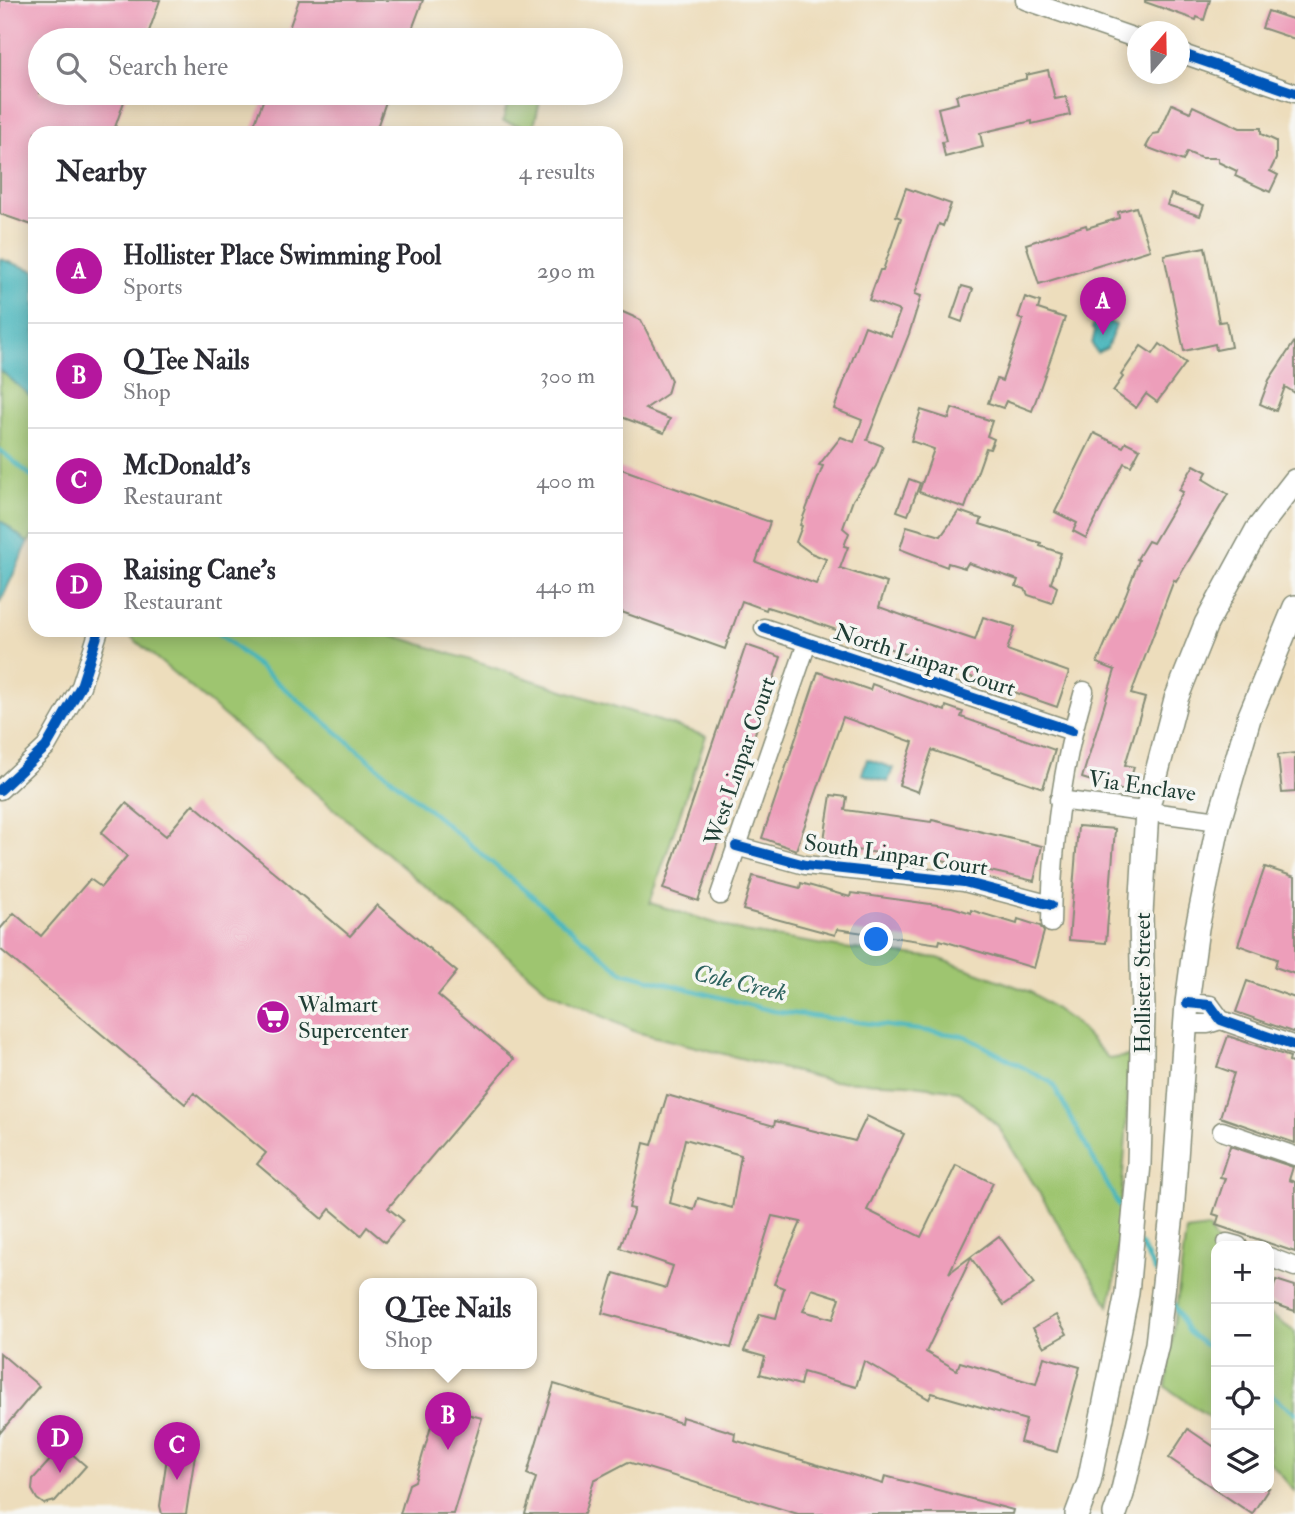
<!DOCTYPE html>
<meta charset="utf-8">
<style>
body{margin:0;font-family:"IM FELL Double Pica",serif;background:#f7f7f7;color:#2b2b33}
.controls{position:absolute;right:21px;bottom:21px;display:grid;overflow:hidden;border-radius:14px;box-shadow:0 4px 18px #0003}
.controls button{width:63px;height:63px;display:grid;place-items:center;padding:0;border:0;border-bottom:2px solid #e1e1e2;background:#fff;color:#2b2b33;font:35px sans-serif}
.compass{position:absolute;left:1127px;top:21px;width:63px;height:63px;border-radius:50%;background:#fff;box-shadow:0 4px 18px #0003;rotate:20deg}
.you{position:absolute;left:877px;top:940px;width:24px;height:24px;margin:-18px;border:5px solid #fff;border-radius:50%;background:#1a73e8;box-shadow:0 0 0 10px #1a73e833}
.badge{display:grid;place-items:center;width:46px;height:46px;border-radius:50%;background:#b5179e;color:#fff;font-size:23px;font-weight:700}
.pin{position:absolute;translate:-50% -58px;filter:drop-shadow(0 2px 4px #0008)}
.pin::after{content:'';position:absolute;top:37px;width:24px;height:21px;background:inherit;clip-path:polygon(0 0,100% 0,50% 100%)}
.popup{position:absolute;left:359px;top:1278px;width:178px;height:91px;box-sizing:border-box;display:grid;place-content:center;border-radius:14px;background:#fff;filter:drop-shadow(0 2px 5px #0005);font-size:23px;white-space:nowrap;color:#7c7c81}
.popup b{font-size:26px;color:#2b2b33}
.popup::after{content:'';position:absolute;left:50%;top:100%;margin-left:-14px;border:14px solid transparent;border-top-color:#fff}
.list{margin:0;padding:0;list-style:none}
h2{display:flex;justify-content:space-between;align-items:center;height:91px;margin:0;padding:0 28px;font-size:30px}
h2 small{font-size:23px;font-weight:400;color:#7c7c81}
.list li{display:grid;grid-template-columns:46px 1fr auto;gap:21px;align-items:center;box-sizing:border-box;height:105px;padding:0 28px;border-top:2px solid #e1e1e2}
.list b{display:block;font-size:26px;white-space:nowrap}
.list p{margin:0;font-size:23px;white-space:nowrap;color:#7c7c81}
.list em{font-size:23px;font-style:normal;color:#7c7c81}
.icon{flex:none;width:38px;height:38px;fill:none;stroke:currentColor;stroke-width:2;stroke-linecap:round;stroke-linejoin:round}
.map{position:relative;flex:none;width:1295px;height:1514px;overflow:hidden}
.search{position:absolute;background:#fff;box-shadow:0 4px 18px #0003;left:28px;top:28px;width:595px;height:77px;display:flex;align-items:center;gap:18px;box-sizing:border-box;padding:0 24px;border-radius:38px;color:#7c7c81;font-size:26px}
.panel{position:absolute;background:#fff;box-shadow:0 4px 18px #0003;left:28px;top:126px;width:595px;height:511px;border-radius:21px}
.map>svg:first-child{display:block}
.green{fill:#9ec56f;stroke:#5e8152;stroke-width:2}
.water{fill:#46b6bc;stroke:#327a78;stroke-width:2}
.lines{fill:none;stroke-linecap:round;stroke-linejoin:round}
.stream{stroke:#46b6bc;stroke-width:4.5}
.building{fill:#ed9eba;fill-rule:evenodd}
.minor-casing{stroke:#868d78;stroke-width:21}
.major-casing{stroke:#868d78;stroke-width:26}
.minor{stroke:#fff;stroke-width:18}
.major{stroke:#fff;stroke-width:23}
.cycleway-casing{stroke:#f6f6f2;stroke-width:15}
.cycleway{stroke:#0057b8;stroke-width:10}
.labels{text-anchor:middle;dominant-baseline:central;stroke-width:7;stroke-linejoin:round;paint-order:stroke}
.street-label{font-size:23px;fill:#1f3d34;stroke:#f6f6f2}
.poi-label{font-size:23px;fill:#1f3d34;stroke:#f6f6f2;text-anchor:start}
.water-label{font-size:24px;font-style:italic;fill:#2b615d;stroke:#f6f6f2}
</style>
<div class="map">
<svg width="1295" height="1514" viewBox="0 0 1295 1514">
<rect width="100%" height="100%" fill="#f6f6f2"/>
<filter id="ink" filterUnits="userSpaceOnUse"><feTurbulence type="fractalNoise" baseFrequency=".0143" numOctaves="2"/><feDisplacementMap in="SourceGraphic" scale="14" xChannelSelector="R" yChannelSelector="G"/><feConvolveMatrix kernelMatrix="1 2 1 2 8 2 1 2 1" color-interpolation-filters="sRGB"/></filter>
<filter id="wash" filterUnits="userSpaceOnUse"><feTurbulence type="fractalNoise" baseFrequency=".00686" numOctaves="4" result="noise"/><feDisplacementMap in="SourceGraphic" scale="28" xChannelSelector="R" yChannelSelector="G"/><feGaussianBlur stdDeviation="1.57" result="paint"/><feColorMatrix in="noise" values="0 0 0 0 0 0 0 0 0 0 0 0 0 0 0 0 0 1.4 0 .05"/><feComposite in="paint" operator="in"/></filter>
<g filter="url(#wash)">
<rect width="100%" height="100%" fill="#edddbc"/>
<g class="green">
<polygon points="510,93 542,93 533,129 503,121"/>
<polygon points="0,259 35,271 35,532 28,543 0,520"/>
<polygon points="123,630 377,630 706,736 650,903 744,932 843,948 938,958 1031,992 1075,1023 1109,1059 1129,1056 1126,1135 1115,1279 1109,1306 998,1126 958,1091 907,1084 832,1081 636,1032 549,991"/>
<polygon points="1208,1228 1219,1246 1216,1246 1216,1422 1166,1387 1186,1231"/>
<polygon points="1269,1314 1295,1332 1295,1492 1269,1461"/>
</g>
<g class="water">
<polygon points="0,259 35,271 35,400 0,370"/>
<polygon points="1101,315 1109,317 1109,322 1116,325 1107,348 1097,353 1092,344 1095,331 1092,329 1094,319"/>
<polygon points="0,520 28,543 0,603"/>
<polygon points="867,759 893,768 888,782 862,774"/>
</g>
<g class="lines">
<g class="stream">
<polyline points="0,450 35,479"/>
<polyline points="215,630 622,972 773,1011 965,1036 1052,1083 1125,1217"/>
<polyline points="1140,1243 1156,1272"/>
<polyline points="1172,1301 1188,1332 1216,1353"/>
<polyline points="1269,1393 1295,1413"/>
</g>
</g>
<g id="blocks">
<g class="building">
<polygon points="0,0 160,0 146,40 40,40 40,93 127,93 113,133 35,133 35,226 0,214"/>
<polygon points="299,0 423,0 408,40 285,40"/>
<polygon points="1145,0 1210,0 1204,20 1197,17 1196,20 1145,2"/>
<polygon points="1268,11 1295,20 1295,39 1262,28"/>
<polygon points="1048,70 1055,99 1066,97 1070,115 1032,124 1032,121 980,133 983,147 945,157 942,142 946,141 938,108 958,103 956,95 1026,79 1026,75"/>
<polygon points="266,93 389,93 375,133 251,133"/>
<polygon points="1172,104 1190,112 1193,106 1240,128 1261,128 1261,134 1276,141 1276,159 1270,171 1278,175 1270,192 1235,176 1237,171 1218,162 1218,158 1201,158 1187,152 1183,161 1146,147 1153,134 1159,133"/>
<polygon points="906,188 951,204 943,226 939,224 928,253 915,294 921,296 909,334 867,440 883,446 876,466 853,500 843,528 849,533 844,546 848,547 840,568 887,583 879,607 921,622 975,640 983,617 1015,627 1007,650 1069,672 1057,707 802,618 767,607 766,610 742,601 725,649 616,610 616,467 770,522 756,562 816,584 826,559 811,553 796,542 802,526 800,525 823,466 819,465 841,437 854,442 862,420 834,409 865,326 891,336 900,311 869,300 880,270 883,270 890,250 901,218 896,216"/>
<polygon points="1171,194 1204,205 1200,216 1167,205"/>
<polygon points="1136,207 1150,250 1039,284 1026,244 1086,225 1087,228 1119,218 1118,212"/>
<polygon points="1205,247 1219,322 1226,321 1231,347 1216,350 1215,344 1184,351 1164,255"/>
<polygon points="962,286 973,289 962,322 951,318"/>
<polygon points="1025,297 1040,302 1038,309 1065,318 1032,411 1006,401 1003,408 988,403 997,379 1002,381 1023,320 1018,318"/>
<polygon points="616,309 641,320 671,380 667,394 645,409 670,419 664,433 616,415"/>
<polygon points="1295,341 1295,393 1285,387 1276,411 1260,404 1269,380"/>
<polygon points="1160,344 1186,363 1157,402 1146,394 1136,408 1113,391 1123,377 1121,375 1141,346 1153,354"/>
<polygon points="952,408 992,421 987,436 994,439 990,449 986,448 965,508 919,492 934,449 911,441 921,410 949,419"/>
<polygon points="1094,433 1123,447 1126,442 1140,449 1131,466 1124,463 1086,538 1073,531 1077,523 1055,512"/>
<polygon points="1194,465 1207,472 1203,479 1228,494 1176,582 1174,580 1131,694 1145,698 1125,765 1134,767 1127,792 1082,778 1115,670 1097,663 1126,594 1139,560 1137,559 1148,541 1153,543 1183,492 1179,490"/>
<polygon points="909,479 920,483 908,515 897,511"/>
<polygon points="959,511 982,519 980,524 1041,543 1040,546 1061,553 1051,583 1057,587 1052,603 1028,595 1025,589 1016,586 1018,580 968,563 965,568 948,563 947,567 900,549 907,526 941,536"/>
<polygon points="746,645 781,657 698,901 663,889"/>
<polygon points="818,672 870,690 872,684 945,711 946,706 963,712 961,717 1055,750 1043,788 932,750 918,792 899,785 913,742 843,717 796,850 762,838"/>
<polygon points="1295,753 1295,792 1282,793 1278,755"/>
<polygon points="831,795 847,797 845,810 931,822 932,820 1042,846 1034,881 920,855 919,858 823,846"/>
<polygon points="126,803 166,836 193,804 350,936 377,905 457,972 438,995 514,1059 388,1208 403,1220 385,1242 367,1227 361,1235 330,1209 322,1219 257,1164 266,1153 194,1093 185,1104 0,949 0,929 14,913 41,936 90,879 101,887 127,856 101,833"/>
<polygon points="1078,826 1115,829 1106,943 1069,940"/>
<polygon points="1265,867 1295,877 1295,974 1275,967 1277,959 1238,945"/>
<polygon points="753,876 800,888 801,883 850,897 851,893 952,907 971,913 971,910 1017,924 1018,919 1040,926 1044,932 1034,968 940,940 939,944 837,929 835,935 743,910"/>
<polygon points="1247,981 1295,998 1295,1033 1236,1012"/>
<polygon points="1228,1036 1290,1057 1289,1062 1295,1064 1295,1143 1220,1117 1234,1073 1217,1067"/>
<path d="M667,1095L774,1126L775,1121L855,1141L867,1116L904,1134L867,1210L921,1237L956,1165L993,1183L949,1273L999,1236L1034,1284L1004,1305L971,1258L926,1352L957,1370L960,1362L1036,1384L1044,1357L1080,1367L1057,1452L1020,1442L1026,1420L932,1393L929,1399L864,1361L856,1387L803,1372L800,1385L760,1374L765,1357L744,1351L760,1314L776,1318L784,1288L774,1284L801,1222L772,1216L731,1348L602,1313L614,1273L666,1288L673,1266L620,1248L634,1209L629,1208L644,1143L652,1145ZM685,1139L741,1155L732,1208L698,1198L694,1210L670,1203ZM812,1289L840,1298L833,1319L803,1311Z"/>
<polygon points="1230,1146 1293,1167 1289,1180 1295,1182 1295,1252 1216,1225 1219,1216 1213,1214 1225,1178 1220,1177"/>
<polygon points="1276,1280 1295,1286 1295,1311 1269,1302"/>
<polygon points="1056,1315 1067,1334 1044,1347 1033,1328"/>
<polygon points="0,1353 39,1386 0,1433"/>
<polygon points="554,1384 681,1423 682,1417 735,1433 734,1440 883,1484 885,1476 1013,1510 1012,1514 798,1514 628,1462 594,1480 584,1514 525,1514 536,1478 527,1474"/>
<polygon points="437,1406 482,1418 453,1514 400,1514 409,1484 415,1481"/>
<polygon points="1188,1429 1216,1448 1216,1488 1269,1488 1252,1514 1169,1458"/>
<polygon points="63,1446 86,1466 55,1501 44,1504 37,1499 32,1490 33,1479"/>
<polygon points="168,1450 195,1455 186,1514 162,1514 160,1506"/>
</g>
</g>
</g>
<g filter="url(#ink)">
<use href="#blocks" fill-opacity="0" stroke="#868d78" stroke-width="2"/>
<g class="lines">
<g class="minor-casing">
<g id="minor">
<polyline points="1025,0 1138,39"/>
<polyline points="1180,53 1295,93"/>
<polyline points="764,628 1072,731"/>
<polyline points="0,790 46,747 81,686 99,630"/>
<polyline points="1059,800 1219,821"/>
<polyline points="736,846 805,865 964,882 1051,905"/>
<polyline points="720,895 807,643"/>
<path d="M1051,923C1052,844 1062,766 1084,691"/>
<polyline points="1187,1003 1210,1005 1221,1020 1295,1046"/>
<polyline points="1185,1024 1208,1024 1221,1020"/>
<polyline points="1222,1131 1295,1156"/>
<polyline points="1227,1243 1238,1246"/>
<polyline points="1269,1257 1295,1267"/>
</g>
</g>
<g class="major-casing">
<g id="major">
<polyline points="1077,1514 1089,1482 1127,1293 1139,1164 1143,1013 1141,914 1147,810 1176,699 1206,624 1257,530 1295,481"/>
<polyline points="1115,1514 1122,1494 1157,1344 1172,1214 1187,1003 1197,928 1219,821 1249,718 1295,607"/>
</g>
</g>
<use href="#minor" class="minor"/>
<use href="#major" class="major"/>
<g class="cycleway-casing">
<g id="cycleway">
<polyline points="1180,53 1295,93"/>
<polyline points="764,628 1072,731"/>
<polyline points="0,790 46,747 81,686 99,630"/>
<polyline points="736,846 805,865 964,882 1051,905"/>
<polyline points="1187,1003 1210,1005 1221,1020 1295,1046"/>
</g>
</g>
<use href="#cycleway" class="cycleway"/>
</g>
</g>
<defs>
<g id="supermarket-disc" transform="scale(1.75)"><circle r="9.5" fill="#b5179e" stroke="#f6f6f2"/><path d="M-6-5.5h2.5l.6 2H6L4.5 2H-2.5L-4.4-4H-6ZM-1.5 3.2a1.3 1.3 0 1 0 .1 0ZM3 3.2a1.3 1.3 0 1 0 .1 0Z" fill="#fff"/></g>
</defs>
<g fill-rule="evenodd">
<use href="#supermarket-disc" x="273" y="1017"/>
</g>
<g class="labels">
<g class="street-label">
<text transform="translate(925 660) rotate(18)">North Linpar Court</text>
<text transform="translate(740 761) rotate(-71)">West Linpar Court</text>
<text transform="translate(1142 786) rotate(8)">Via Enclave</text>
<text transform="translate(896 855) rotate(8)">South Linpar Court</text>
<text transform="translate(1142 983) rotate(-90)">Hollister Street</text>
</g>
<g class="poi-label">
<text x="298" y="1004">Walmart<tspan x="298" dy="26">Supercenter</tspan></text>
</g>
<g class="water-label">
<text transform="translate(740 983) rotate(13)">Cole Creek</text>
</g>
</g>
</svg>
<div class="controls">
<button>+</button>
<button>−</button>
<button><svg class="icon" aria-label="locate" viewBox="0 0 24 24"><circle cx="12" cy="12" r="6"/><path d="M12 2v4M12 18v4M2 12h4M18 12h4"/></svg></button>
<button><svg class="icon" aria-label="layers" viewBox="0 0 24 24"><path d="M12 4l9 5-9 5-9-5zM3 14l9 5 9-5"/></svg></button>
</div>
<svg class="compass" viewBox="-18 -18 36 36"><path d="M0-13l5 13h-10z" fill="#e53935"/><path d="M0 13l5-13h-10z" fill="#7c7c81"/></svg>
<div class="you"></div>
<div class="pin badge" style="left:1103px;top:335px">A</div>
<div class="pin badge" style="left:448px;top:1450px">B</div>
<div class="popup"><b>Q Tee Nails</b>Shop</div>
<div class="pin badge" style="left:177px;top:1480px">C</div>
<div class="pin badge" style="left:60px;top:1473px">D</div>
<div class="search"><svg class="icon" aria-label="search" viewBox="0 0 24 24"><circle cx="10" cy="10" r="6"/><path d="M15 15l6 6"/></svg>Search here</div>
<section class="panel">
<h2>Nearby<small>4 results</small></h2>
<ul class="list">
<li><span class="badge">A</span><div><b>Hollister Place Swimming Pool</b><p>Sports</p></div><em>290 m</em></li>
<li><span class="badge">B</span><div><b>Q Tee Nails</b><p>Shop</p></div><em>300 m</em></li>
<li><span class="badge">C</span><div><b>McDonald's</b><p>Restaurant</p></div><em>400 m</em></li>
<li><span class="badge">D</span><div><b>Raising Cane's</b><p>Restaurant</p></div><em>440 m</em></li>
</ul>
</section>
</div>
